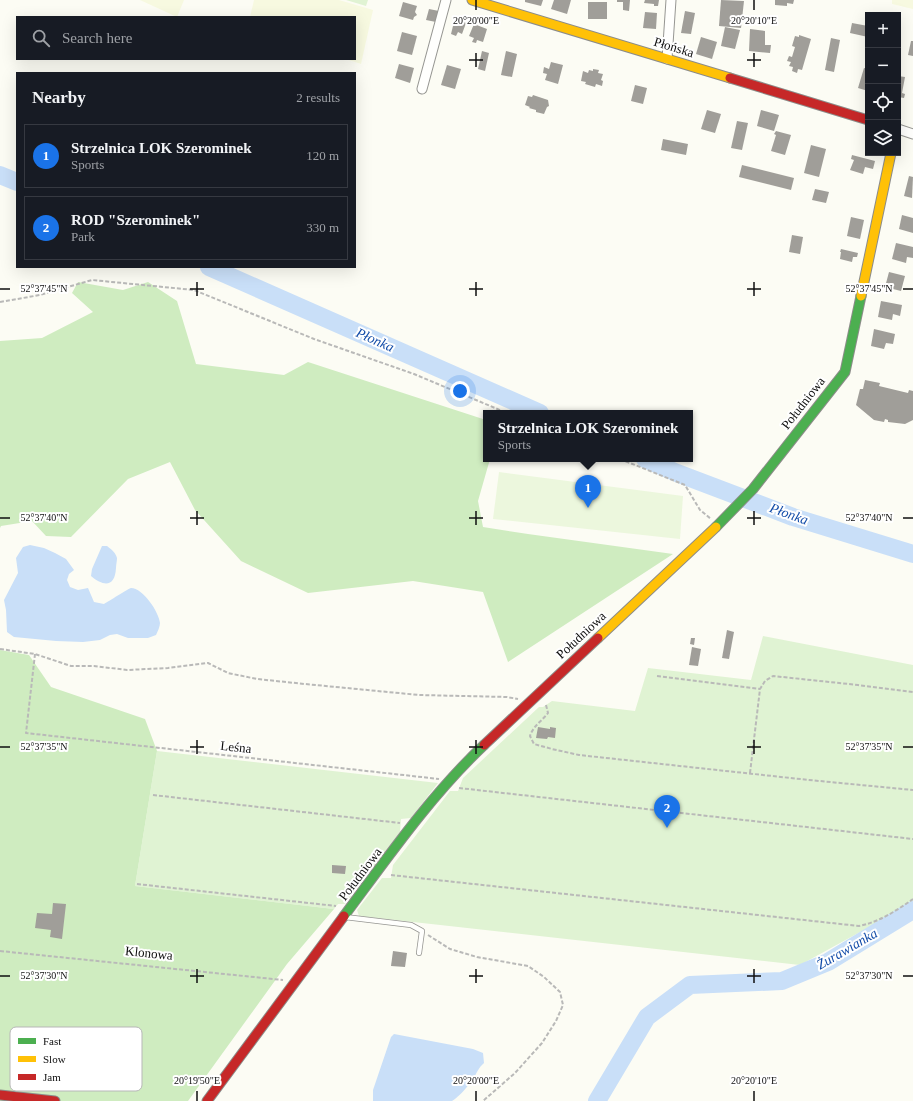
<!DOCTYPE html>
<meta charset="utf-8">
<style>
body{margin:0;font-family:Georgia,serif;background:#242831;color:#f1f3f6}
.controls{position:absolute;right:12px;top:12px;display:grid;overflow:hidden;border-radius:0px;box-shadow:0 4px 16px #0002}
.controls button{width:36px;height:36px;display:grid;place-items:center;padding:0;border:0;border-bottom:1px solid #363941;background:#171b24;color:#f1f3f6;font:20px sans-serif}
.you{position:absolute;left:460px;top:391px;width:14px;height:14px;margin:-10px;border:3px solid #fff;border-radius:50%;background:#1a73e8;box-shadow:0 0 0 6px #1a73e833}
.badge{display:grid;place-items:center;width:26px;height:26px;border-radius:50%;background:#1a73e8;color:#fff;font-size:13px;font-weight:700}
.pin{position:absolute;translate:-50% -33px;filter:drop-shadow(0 1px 2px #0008)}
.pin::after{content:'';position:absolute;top:21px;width:14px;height:12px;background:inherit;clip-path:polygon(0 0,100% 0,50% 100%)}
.popup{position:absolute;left:483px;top:410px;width:210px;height:52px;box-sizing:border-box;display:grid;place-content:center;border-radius:0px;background:#171b24;filter:drop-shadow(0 1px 3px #0005);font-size:13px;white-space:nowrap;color:#9ea1a6}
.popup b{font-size:15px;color:#f1f3f6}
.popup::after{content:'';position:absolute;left:50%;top:100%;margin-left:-8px;border:8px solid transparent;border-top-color:#171b24}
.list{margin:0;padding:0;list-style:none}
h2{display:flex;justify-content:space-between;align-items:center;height:52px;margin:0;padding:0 16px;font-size:17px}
h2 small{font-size:13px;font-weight:400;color:#9ea1a6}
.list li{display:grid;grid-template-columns:26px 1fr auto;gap:12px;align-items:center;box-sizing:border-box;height:64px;margin:0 8px 8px;padding:0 8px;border:1px solid #363941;border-radius:0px}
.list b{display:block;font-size:15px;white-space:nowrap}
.list p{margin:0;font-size:13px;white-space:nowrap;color:#9ea1a6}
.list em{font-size:13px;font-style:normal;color:#9ea1a6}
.icon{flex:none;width:22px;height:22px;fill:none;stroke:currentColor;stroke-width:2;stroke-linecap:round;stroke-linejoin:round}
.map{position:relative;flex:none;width:913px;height:1101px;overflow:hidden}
.search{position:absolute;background:#171b24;box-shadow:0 4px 16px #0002;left:16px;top:16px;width:340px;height:44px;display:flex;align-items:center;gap:10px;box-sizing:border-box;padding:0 14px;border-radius:0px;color:#9ea1a6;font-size:15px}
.panel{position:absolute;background:#171b24;box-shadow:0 4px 16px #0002;left:16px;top:72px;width:340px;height:196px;border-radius:0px}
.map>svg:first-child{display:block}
.farmland{fill:#f7f9e0}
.green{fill:#e0f3d3}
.forest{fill:#cfecc0}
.pitch{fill:#ecf7dd}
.water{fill:#c9dff8}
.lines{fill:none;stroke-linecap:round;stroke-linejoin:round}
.river{stroke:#c9dff8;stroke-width:18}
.building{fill:#a09e99}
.lane-casing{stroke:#969692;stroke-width:6}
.street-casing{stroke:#969692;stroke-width:11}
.fast-casing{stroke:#8c8c89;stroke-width:11}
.slow-casing{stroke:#8c8c89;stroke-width:11}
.jam-casing{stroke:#8c8c89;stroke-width:11}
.path{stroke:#b9b9b8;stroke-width:2;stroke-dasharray:4 2;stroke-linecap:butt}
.lane{stroke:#fffffd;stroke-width:4.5}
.street{stroke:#fffffd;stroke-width:9}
.fast{stroke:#4caf50;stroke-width:9}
.slow{stroke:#ffc107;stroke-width:9}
.jam{stroke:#c62828;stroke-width:9}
.ticks{fill:none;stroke:#0f0f0f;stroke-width:1.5}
.labels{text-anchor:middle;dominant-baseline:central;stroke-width:4;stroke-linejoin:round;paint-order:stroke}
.street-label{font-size:13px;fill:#0f0f0f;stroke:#fff}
.water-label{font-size:14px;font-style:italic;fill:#114ba8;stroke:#fff}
.key{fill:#fff;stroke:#b7b7b7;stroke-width:1}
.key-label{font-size:11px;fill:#0f0f0f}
.ticks-label{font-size:10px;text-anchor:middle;fill:#0f0f0f;stroke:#fff;stroke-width:4;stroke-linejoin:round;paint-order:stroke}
</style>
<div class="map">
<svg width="913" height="1101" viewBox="0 0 913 1101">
<rect width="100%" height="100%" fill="#fcfcf4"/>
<g class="farmland">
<polygon points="140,0 184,0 177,17"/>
<polygon points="254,0 339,0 373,10 361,64 346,59 355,59 355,17 250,17"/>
<polygon points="892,0 913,0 913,9 892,4"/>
</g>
<g class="green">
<polygon points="346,0 368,0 366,6"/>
<polygon points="763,636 913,665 913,903 800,965 359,916 357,910 382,878 391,878 393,865 450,791 458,791 463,778 539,707 543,707 552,701 635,711 648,668 751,680"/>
<polygon points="157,751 438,783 411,818 401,819 400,832 345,904 338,904 334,909 135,886"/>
</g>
<g class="forest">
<polygon points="78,282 123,290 148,282 177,301 196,364 284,375 308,362 486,420 486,459 490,459 478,501 483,527 528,534 673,554 508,662 483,592 413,581 308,593 241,561 195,510 170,462 128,479 71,537 46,536 32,521 1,526 0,528 0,341 42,338 93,312 72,293"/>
<polygon points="0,650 29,655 51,687 145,719 157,751 135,886 334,909 287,964 188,1101 0,1101"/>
</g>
<polygon class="pitch" points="499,472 683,496 680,539 493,519"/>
<g class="water">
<path d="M30,545L44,548L55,553L66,559L74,570L69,574L67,580L70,587L78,590L88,588L94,602L104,604C109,601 128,589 131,588C143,588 159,612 160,623C160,626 158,631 156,635L148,638H128L117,634L110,635L100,640L83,642L56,641L14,637L7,632L6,610L4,600L18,573L16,558L23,547Z"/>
<path d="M102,546H107C111,549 116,553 117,558C117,561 116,565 116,568C115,587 104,587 91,576L92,569Z"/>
<path d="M394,1034L473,1049L483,1053L484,1063C478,1068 477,1073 473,1079C467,1087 460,1096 452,1101H373V1090L391,1037Z"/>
</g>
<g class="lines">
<g class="river">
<polyline points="0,175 17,182"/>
<polyline points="209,267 540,413"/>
<polyline points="645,459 677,473 793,517 913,554"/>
<polyline points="597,1101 647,1017 690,985 782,981 828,962 913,910"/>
</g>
</g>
<g class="building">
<polygon points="525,0 543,0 541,6 525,2"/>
<polygon points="554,0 571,0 567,14 551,9"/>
<polygon points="617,0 630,0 629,11 623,10 623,2 617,2"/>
<polygon points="645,0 659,0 658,6 654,6 654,4 644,3"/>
<polygon points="721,0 744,1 741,28 719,26"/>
<polygon points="775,0 794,0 793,4 787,3 787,6 775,5"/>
<polygon points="403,2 417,6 415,12 417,15 414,17 413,20 399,16"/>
<rect x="588" y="2" width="19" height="17"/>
<polygon points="429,9 439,11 436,22 426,20"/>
<polygon points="685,11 695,13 691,34 681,33"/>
<polygon points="645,12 657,13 656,29 643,28"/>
<polygon points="455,18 466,23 462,34 458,32 456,36 451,34"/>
<polygon points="852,23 868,26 868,37 850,33"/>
<polygon points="474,24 487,29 483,42 477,40 476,43 472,42 474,38 469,36"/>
<polygon points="725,27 740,30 735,49 721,46"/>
<polygon points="750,29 765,31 765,45 771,45 770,53 749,51"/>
<polygon points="402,32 417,36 412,55 397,51"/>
<polygon points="799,35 811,39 802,70 798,69 797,73 792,71 793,67 789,66 791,62 787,61 789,56 792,57 795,47 792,46 795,36 799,37"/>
<polygon points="701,37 717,42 712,59 696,54"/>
<polygon points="831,38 840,40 834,72 825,70"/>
<polygon points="911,41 913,41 913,56 908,55"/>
<polygon points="482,51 489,53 485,71 478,69"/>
<polygon points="506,51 517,54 512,77 501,75"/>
<polygon points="551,62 563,65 558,84 545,80 547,74 543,73 544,67 549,69"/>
<polygon points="399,64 414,68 410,83 395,78"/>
<polygon points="447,65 461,69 455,89 441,85"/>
<polygon points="864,68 868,69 868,91 858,88"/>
<polygon points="593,69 599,70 598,73 603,74 601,80 603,81 602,86 596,84 595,87 585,84 586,82 581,81 583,71 588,73 589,70 593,71"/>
<polygon points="898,76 905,77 902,93 905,94 904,98 898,97"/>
<polygon points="635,85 647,88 643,104 631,101"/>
<polygon points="533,95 548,100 549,106 547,107 544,114 536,112 536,110 529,108 530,107 525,105 528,96 532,97"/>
<polygon points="707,110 721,114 715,133 701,129"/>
<polygon points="761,110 779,115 774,131 757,126"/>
<polygon points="737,121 748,123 742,150 731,148"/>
<polygon points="776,131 791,135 785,155 771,151 776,135 774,134"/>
<polygon points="663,139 688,144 686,155 661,150"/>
<polygon points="811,145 826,149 819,177 804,173"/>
<polygon points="852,155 875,161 873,169 865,167 863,174 850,170 854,160 851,159"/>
<polygon points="742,165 794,178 791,190 739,177"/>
<polygon points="909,176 913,177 912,198 904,196"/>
<polygon points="815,189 829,192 826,203 812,200"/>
<polygon points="902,215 913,218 913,233 899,229"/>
<polygon points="851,217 864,220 860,239 847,236"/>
<polygon points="792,235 803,237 800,254 789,252"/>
<polygon points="896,243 913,247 913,258 907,257 906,263 892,259"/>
<polygon points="841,249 858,253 857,257 853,257 852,262 840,259 841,252 840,252"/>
<polygon points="889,272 905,276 901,291 885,287"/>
<polygon points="881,301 902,305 900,316 893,314 892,320 878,317"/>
<polygon points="874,329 895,334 893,344 886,343 884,349 871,346"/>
<polygon points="865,380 880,383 879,386 908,393 909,390 913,391 913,420 905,424 888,422 888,420 885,419 884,422 874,420 856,405 860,389 863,389"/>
<polygon points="727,630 734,632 729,659 722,658"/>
<polygon points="691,638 695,638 694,645 690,644"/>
<polygon points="692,647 701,649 698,666 689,665"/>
<polygon points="538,727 550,729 550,727 556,728 555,738 548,737 547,739 536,738"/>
<polygon points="332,865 346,866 345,874 332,873"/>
<polygon points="53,903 66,904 62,939 50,937 51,930 35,928 37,913 52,914"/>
<polygon points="393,951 407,953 405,967 391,966"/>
</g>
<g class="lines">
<g class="lane-casing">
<polyline id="lane" points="345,917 411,925 422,931 419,953"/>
</g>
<g class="street-casing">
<g id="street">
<polyline points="667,59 671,0"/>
<polyline points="422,89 446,0"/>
<polyline points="898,129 913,134"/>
</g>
</g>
<g class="fast-casing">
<g id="fast">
<polyline points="716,527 753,489 845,372 861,296"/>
<path d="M344,916C388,857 431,795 484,745"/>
</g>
</g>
<g class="slow-casing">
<g id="slow">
<polyline points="472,0 730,78"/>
<polyline points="861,296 891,153"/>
<polyline points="598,638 716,527"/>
</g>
</g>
<g class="jam-casing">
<g id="jam">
<polyline points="730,78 868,120"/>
<polyline points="484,745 598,638"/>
<polyline points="0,1095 55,1101"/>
<polyline points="207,1101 344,916"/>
</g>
</g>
<g class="path">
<polyline points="0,302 40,295 92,280 194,290 314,339 414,374 507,413"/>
<polyline points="620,459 685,485 700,510 711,519"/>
<polyline points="0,649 35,654 71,666 94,666 127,670 168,668 208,663 228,673 257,679 305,684 419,695 507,697 518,699"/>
<polyline points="35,654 26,733 439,779"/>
<polyline points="657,676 760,689"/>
<path d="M546,705L548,713C542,721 533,726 530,736L534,744L552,749L579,755L809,780L913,790"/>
<polyline points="750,773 760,689 765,681 773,676 858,685 913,692"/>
<polyline points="459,788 913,839"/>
<polyline points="153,795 400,823"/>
<path d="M391,875L859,926C879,922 896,911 913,899"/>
<polyline points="137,884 336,906"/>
<polyline points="428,935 450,949 477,957 528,966 544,977 560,992 563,1005 556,1021 542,1043 515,1073 483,1101"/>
<polyline points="0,951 283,980"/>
</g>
<use href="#lane" class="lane"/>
<use href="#street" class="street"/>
<use href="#fast" class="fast"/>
<use href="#slow" class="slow"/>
<use href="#jam" class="jam"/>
</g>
<path class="ticks" d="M476,0V10M754,0V10M476,53V67M754,53V67M469,60H483M747,60H761M197,282V296M476,282V296M754,282V296M0,289H10M190,289H204M469,289H483M747,289H761M903,289H913M197,511V525M476,511V525M754,511V525M0,518H10M190,518H204M469,518H483M747,518H761M903,518H913M197,740V754M476,740V754M754,740V754M0,747H10M190,747H204M469,747H483M747,747H761M903,747H913M197,969V983M476,969V983M754,969V983M0,976H10M190,976H204M469,976H483M747,976H761M903,976H913M197,1091V1101M476,1091V1101M754,1091V1101"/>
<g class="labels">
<g class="street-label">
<text transform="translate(674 47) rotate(17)">Płońska</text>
<text transform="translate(803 403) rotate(-52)">Południowa</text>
<text transform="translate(581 635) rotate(-43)">Południowa</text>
<text transform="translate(236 747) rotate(6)">Leśna</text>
<text transform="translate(360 874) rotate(-53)">Południowa</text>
<text transform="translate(149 953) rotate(6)">Klonowa</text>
</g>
<g class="water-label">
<text transform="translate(375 340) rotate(24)">Płonka</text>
<text transform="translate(789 514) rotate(20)">Płonka</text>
<text transform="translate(847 949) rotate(-30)">Żurawianka</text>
</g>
</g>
<rect x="10" y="1027" width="132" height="64" rx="6" class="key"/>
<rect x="18" y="1038" width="18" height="6" fill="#4caf50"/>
<rect x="18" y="1056" width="18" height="6" fill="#ffc107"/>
<rect x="18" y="1074" width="18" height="6" fill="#c62828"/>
<g class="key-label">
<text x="43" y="1045">Fast</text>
<text x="43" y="1063">Slow</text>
<text x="43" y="1081">Jam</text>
</g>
<g class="ticks-label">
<text x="476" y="24">20°20'00"E</text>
<text x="754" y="24">20°20'10"E</text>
<text x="44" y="292">52°37'45"N</text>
<text x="869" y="292">52°37'45"N</text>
<text x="44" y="521">52°37'40"N</text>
<text x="869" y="521">52°37'40"N</text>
<text x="44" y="750">52°37'35"N</text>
<text x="869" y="750">52°37'35"N</text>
<text x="44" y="979">52°37'30"N</text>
<text x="869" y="979">52°37'30"N</text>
<text x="197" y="1084">20°19'50"E</text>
<text x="476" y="1084">20°20'00"E</text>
<text x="754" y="1084">20°20'10"E</text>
</g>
</svg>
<div class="controls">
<button>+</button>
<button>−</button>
<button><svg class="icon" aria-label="locate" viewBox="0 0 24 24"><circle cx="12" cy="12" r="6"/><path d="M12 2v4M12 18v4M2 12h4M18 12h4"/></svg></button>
<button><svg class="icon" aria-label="layers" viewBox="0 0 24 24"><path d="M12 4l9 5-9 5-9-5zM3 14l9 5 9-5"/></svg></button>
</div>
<div class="you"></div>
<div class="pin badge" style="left:588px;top:508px">1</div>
<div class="popup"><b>Strzelnica LOK Szerominek</b>Sports</div>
<div class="pin badge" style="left:667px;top:828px">2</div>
<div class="search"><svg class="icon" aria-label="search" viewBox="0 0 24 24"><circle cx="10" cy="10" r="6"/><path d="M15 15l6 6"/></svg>Search here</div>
<section class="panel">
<h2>Nearby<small>2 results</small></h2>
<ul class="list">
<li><span class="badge">1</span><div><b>Strzelnica LOK Szerominek</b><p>Sports</p></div><em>120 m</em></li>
<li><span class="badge">2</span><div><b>ROD &quot;Szerominek&quot;</b><p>Park</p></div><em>330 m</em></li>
</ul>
</section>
</div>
